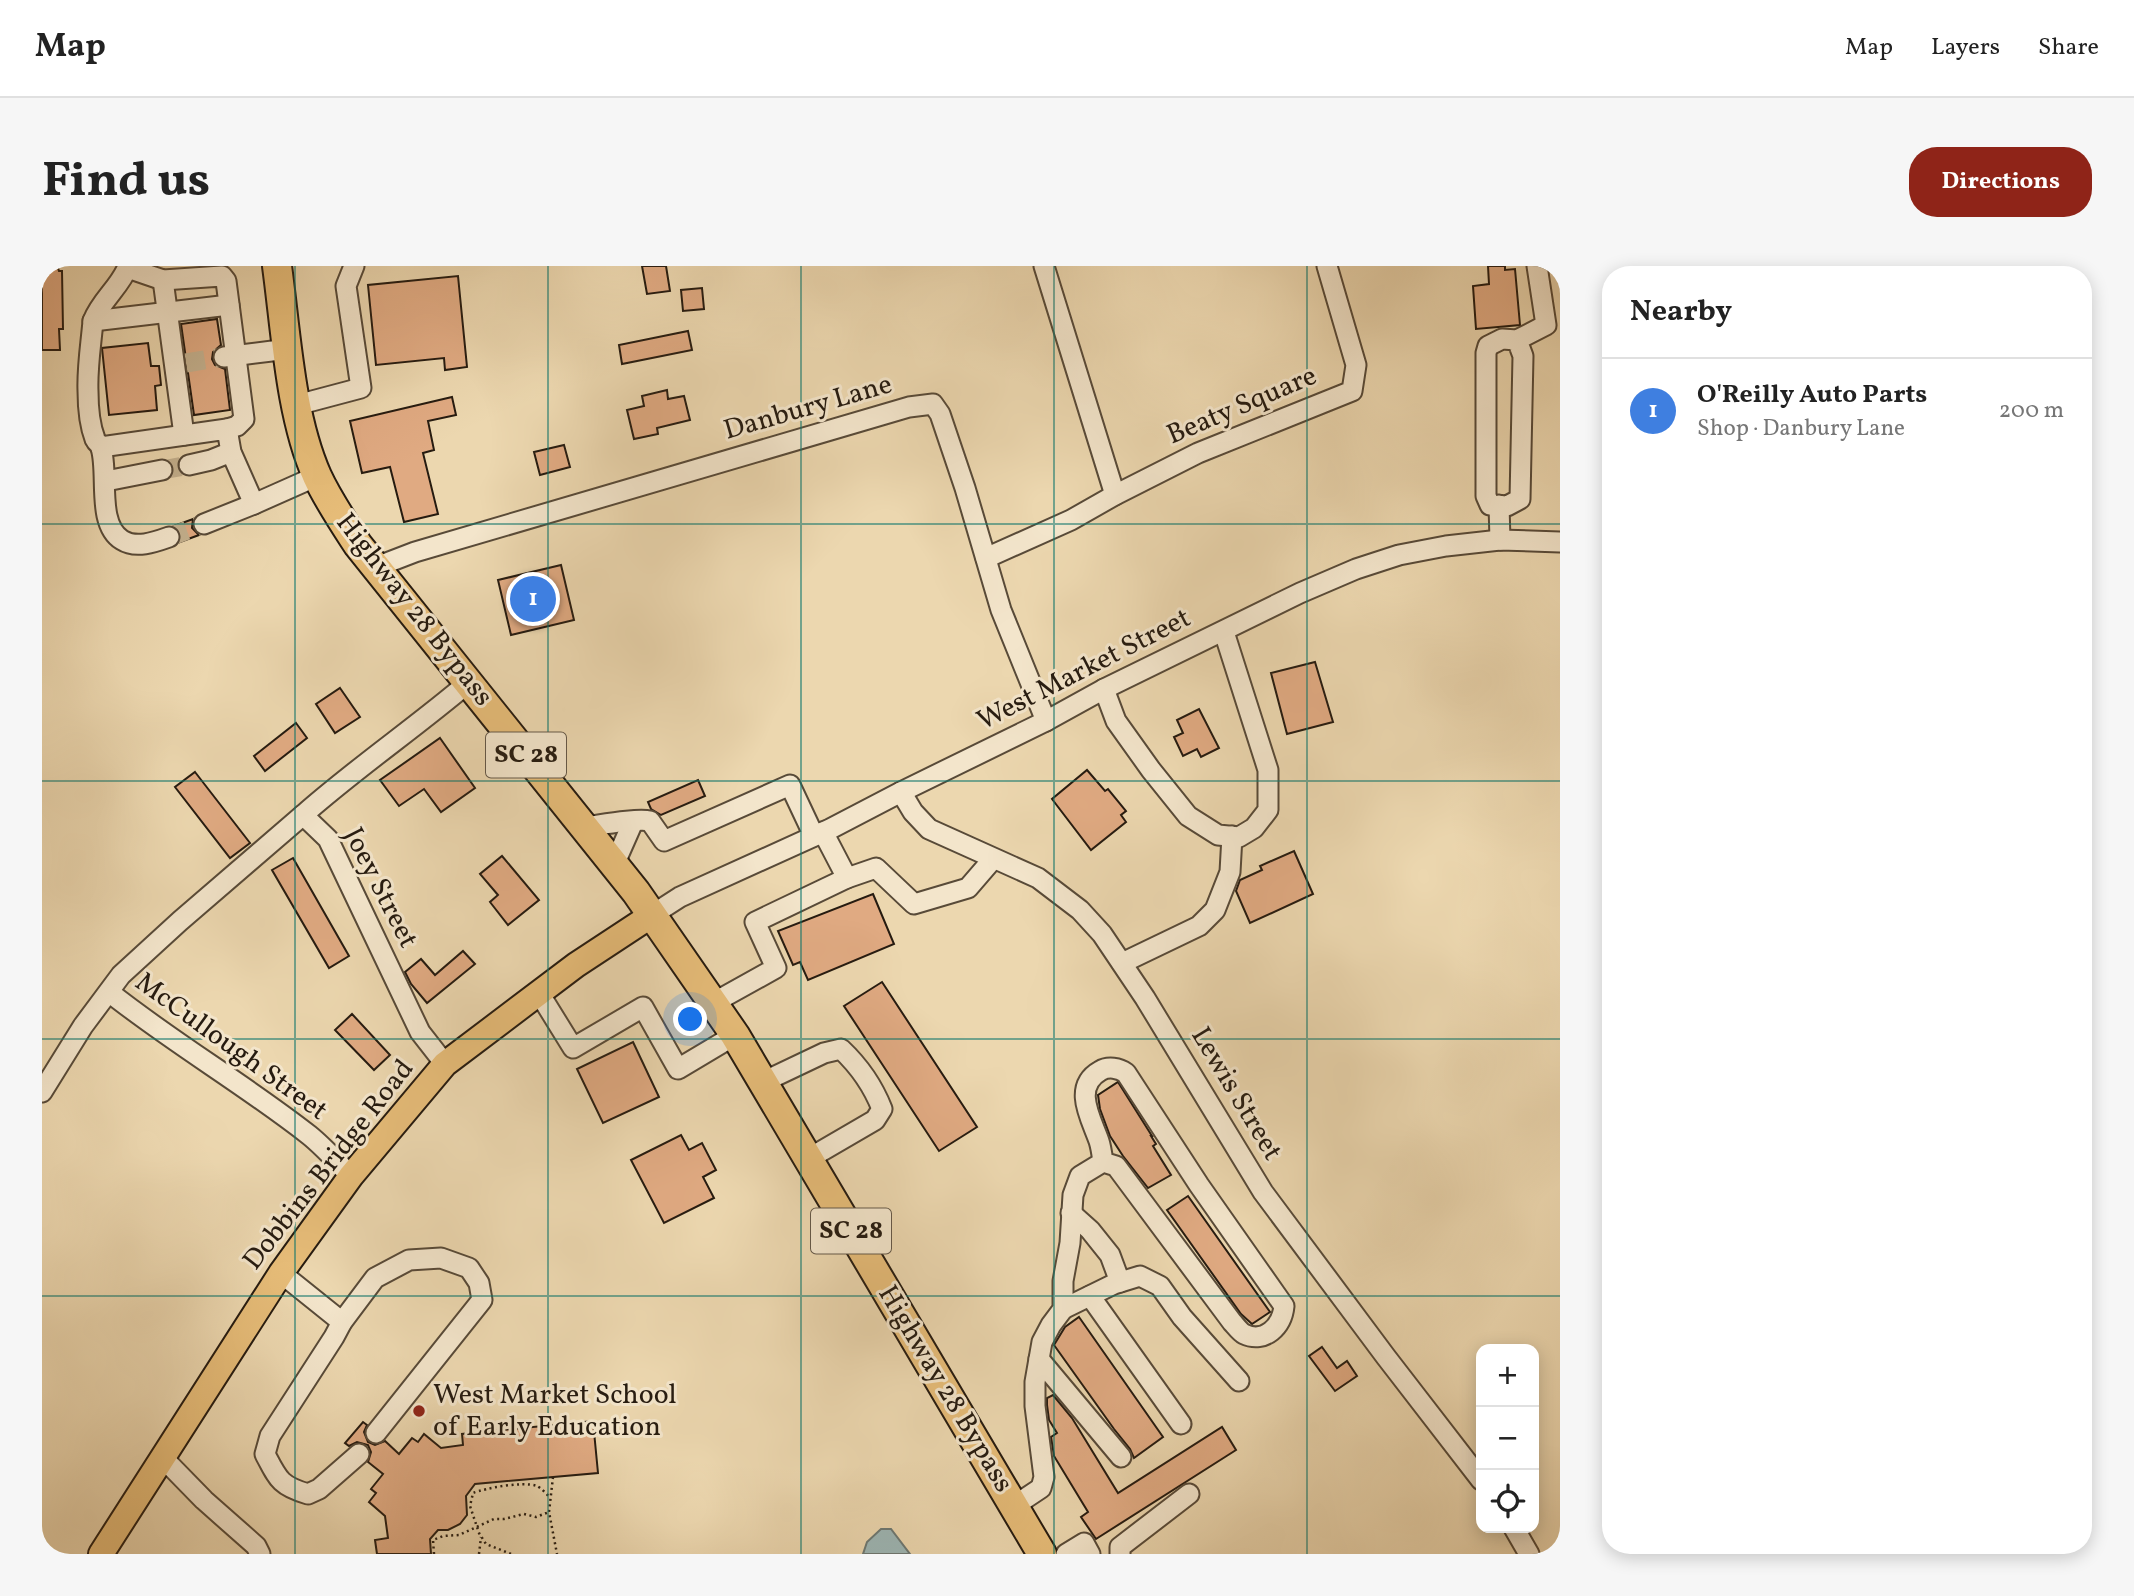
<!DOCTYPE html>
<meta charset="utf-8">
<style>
body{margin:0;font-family:Vollkorn,serif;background:#f6f6f6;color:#222}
.controls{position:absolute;right:21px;bottom:21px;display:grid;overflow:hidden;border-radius:14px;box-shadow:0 4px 18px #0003}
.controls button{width:63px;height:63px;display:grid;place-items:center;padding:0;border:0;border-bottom:2px solid #e0e0e0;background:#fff;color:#222;font:35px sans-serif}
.you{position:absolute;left:649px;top:754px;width:24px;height:24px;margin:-18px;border:5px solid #fff;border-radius:50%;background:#1a73e8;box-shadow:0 0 0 10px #1a73e833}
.badge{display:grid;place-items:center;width:46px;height:46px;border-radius:50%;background:#8f2418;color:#fff;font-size:23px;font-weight:700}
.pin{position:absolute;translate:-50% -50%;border:4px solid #fff;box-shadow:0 2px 7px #0006}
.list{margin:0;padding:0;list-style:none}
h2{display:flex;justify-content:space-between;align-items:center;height:91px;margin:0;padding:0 28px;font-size:30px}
h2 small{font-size:23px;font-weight:400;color:#767676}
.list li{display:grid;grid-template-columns:46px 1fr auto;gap:21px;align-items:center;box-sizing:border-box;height:105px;padding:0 28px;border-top:2px solid #e0e0e0}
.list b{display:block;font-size:26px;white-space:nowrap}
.list p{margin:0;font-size:23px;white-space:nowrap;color:#767676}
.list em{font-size:23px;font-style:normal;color:#767676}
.icon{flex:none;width:38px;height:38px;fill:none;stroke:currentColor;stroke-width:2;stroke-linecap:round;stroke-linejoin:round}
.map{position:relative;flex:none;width:1518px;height:1288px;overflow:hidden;border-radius:28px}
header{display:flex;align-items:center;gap:42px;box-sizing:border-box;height:98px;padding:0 35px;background:#fff;border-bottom:2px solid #e0e0e0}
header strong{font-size:33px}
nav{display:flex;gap:38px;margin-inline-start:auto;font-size:24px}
.intro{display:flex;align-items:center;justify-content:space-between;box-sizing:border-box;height:168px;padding:0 42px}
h1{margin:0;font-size:49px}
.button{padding:18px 32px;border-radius:28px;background:#8f2418;color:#fff;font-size:24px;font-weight:700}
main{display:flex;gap:42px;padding:0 42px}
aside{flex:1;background:#fff;border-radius:28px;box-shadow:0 4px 18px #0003}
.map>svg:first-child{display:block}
.water{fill:#9db7b6;stroke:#6d7974;stroke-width:2}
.building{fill:#e0aa82;stroke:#261b10;stroke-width:2}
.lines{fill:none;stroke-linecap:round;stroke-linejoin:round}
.minor-tunnel{stroke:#c4b18f;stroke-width:19;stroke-dasharray:19 10;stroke-linecap:butt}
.minor-casing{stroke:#584a38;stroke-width:23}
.major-casing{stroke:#261b10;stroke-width:28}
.highway-casing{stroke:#261b10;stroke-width:32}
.path{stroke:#261b10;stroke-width:2.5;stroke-dasharray:2 3.5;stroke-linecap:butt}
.minor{stroke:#f3e5cb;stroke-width:19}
.major{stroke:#e6bc78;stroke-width:24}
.highway{stroke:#e6bc78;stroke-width:28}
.grid{fill:none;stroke:#0f766e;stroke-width:2;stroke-opacity:0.55}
.poi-dot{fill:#8f2418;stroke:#f3e5cb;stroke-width:2.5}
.labels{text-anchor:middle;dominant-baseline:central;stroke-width:6;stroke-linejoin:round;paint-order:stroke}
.shield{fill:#f3e5cb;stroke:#645848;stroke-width:2}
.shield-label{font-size:26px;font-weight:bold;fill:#261b10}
.street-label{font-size:28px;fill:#261b10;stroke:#f3e5cb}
.poi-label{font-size:28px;fill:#261b10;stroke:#f3e5cb;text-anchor:start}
</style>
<header>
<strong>Map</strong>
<nav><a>Map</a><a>Layers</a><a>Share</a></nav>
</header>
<div class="intro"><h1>Find us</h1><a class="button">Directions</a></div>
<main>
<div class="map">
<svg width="1518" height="1288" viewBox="0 0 1518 1288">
<rect width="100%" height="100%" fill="#ecd7af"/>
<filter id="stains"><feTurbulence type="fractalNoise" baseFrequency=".00286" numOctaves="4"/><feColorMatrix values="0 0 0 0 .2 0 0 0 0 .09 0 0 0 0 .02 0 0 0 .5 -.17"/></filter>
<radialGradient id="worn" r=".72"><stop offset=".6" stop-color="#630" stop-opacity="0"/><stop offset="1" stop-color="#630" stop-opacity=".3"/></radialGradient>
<polygon class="water" points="839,1263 849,1263 868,1288 821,1288 825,1276"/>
<g class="building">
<polygon points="600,0 624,0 628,25 605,28"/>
<polygon points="1446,0 1463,0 1463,4 1473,3 1478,59 1434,63 1431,20 1447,18"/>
<polygon points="0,2 16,2 17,5 20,5 21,63 17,63 18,84 0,84"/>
<polygon points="416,10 425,101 403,104 402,92 334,99 326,19"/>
<polygon points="660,22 662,43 641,45 639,24"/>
<polygon points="175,53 179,79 171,86 170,93 173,99 183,103 188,144 152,149 139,58"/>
<polygon points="646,65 650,84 580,98 577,79"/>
<polygon points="106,77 109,100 117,100 119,119 113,120 115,144 67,149 60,82"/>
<polygon points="625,124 626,133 642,130 648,154 615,162 616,168 592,173 585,144 602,140 600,130"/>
<polygon points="410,131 414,149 386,155 392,184 381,187 396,248 362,256 348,201 320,207 308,155"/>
<polygon points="522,179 528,201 498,209 492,186"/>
<polygon points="151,253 150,262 157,269 138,276 138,266 132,260"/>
<polygon points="519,299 532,354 469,369 456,314"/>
<polygon points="1273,396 1291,456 1245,468 1229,407"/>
<polygon points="298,422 318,451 293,467 274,438"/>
<polygon points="1157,443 1177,482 1159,491 1155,483 1141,490 1132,471 1141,467 1135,454"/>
<polygon points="254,457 265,472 223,505 212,490"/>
<polygon points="398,472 433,522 399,546 382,523 357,540 338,514"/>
<polygon points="1045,504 1063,525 1066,523 1084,545 1079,549 1084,556 1049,584 1010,533"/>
<polygon points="153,506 208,577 188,592 133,521"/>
<polygon points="656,514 663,530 619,549 609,543 606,536"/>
<polygon points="1252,585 1271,628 1208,657 1194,625 1198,614 1220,604 1218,600"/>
<polygon points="460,590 497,634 466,659 448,636 456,629 438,608"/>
<polygon points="251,592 307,690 287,702 230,604"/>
<polygon points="831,628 852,678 766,714 758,696 751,699 736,665"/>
<polygon points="421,685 433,698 385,737 369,718 363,706 379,693 393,709"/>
<polygon points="840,716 935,861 897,885 802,740"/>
<polygon points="310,748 348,789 332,804 293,764"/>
<polygon points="591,776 617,831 561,857 535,803"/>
<polygon points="1076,816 1110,870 1109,870 1114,878 1111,880 1129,909 1106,922 1081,890 1068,870 1058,843 1056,829"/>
<polygon points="639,869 647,884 660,877 674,904 661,911 672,932 622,957 589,894"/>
<polygon points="1146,930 1228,1046 1210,1058 1199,1048 1125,944"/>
<polygon points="1037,1051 1121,1171 1092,1192 1088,1183 1072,1163 1012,1079 1023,1061"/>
<polygon points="1280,1081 1295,1102 1305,1095 1315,1110 1293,1125 1267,1090"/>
<polygon points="1011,1129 1030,1152 1076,1227 1180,1161 1194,1184 1054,1273 1039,1251 1046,1246 1012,1190 1009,1171 1015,1167 1007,1154 1005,1139 1005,1132"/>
<polygon points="551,1155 556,1207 433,1218 424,1230 425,1249 418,1258 406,1264 396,1264 388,1273 389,1288 335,1288 333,1274 346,1272 343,1250 327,1236 334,1227 329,1223 341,1208 326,1196 329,1186 326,1179 315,1176 307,1180 303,1177 321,1156 325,1159 322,1166 326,1176 333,1179 343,1175 357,1188 370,1172 376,1176 382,1168 399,1182 421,1179 420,1168"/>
</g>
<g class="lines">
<g class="minor-tunnel">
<polyline points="144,97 181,91"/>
<polyline points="120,204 147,199"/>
<polyline points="127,271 162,258"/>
</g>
<g class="minor-casing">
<g id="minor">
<path d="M86,0C79,20 59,34 51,55C49,78 45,102 46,125C46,139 48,160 53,173C56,179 57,176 59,182C67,207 54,258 80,274C94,283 113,276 127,271"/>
<polyline points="1002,0 1073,229"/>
<polyline points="86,2 121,14 180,10 184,15 202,153 195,160 185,163"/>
<polyline points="121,14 142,169"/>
<polyline points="51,55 187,39"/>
<polyline points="1475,74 1481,90 1478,233 1465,240 1448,239 1444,230 1444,87 1446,80 1460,73 1475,74 1504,59 1495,0"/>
<polyline points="182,91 246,83"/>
<polyline points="255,139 319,122 304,20 312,0"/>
<polyline points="59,181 185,163 189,186 212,238 275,210"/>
<polyline points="147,199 169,194 189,186"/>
<polyline points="64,215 120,204"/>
<polyline points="1457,239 1458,274"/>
<polyline points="162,258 212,238"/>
<polyline points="944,292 1029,254 1073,229 1156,187 1310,125 1314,99 1285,0"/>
<polyline points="334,301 373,286 867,141 891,138 898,148 923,222 959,344 1004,455"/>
<polyline points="1062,423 1074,455 1109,504 1146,550 1176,569 1197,571 1212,562 1226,544 1226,504 1182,366"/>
<polyline points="859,526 871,546 887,563 996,612 1038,644 1060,668 1103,732 1221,926 1344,1091 1439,1214"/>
<path d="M542,561C558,559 595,552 608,555L622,575L748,519L772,570"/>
<polyline points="572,599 591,556"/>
<polyline points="805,612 834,602 872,638 926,622 951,593"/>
<polyline points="610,649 638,631 788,563 859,526 1004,455 1062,423 1258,327 1314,303 1357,289 1404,280 1458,274 1518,276"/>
<polyline points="1080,697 1157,660 1173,644 1188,606 1190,570"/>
<path d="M67,726C131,777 202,818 267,869C282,881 295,896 309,910"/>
<polyline points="497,727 531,782 601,741 636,803 693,769"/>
<polyline points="671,737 734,702 713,656 805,612 781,566"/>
<path d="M403,798L378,766L286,573L261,549C314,502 373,462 427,416"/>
<path d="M721,816L782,787L799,783C817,800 831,820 840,843L833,854L766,893"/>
<polyline points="0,826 41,760 79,709 138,655 261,549"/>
<polyline points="1029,947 1048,964 1068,989 1078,1016"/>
<polyline points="239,1007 300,1056"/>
<polyline points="1048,1030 1139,1158"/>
<polyline points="1021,1043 1072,1018 1098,1010 1118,1020 1140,1051 1197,1115"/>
<polyline points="997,1093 1079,1191"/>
<path d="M317,1188L277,1223L266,1228C238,1220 236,1213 223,1188L228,1170L292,1071L300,1056L333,1012L367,994L399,992L427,1002L437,1017L440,1034L334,1167"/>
<polyline points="120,1191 162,1234 214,1280 218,1288"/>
<path d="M972,1240L999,1222L1002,1211L993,1140V1116L1000,1076L1009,1059L1021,1043V1015L1028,977L1031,929L1038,910L1061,896L1074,900L1190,1056C1193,1059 1198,1066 1202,1068C1223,1078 1240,1060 1242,1040L1157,919L1084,807C1077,802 1066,800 1058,805C1030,821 1049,852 1057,875C1059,881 1060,889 1061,896"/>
<polyline points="1472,1262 1487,1288"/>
<polyline points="1024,1288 1042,1277 1048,1288"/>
<polyline points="1078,1288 1078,1281 1147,1228"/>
</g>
</g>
<g class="major-casing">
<polyline id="major" points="59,1288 239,1007 309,910 403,798 534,699 610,649"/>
</g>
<g class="highway-casing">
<path id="highway" d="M235,0C244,66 248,149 275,210C286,234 301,256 316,279L594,626L693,769L1000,1288"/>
</g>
<g class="path">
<polyline points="511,1211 507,1246 515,1288"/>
<polyline points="392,1288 391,1274 401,1270 417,1269 452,1253 462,1253 482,1248 494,1251 507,1246"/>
<polyline points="437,1288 439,1271"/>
<path d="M469,1288L444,1278L437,1267L428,1240L431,1227C444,1222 481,1215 495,1220C499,1222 505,1228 508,1232"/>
</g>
<use href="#minor" class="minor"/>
<use href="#major" class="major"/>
<use href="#highway" class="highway"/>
</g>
<path class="grid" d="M253,0V1288M506,0V1288M759,0V1288M1012,0V1288M1265,0V1288M0,258H1518M0,515H1518M0,773H1518M0,1030H1518"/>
<circle class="poi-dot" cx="377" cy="1145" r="7"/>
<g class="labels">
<g class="shield">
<rect x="444" y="466.5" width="80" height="45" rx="5"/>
<rect x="769" y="942.5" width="80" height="45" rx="5"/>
</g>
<g class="shield-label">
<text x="484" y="489">SC 28</text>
<text x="809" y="965">SC 28</text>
</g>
<g class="street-label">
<text transform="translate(1200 140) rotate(-23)">Beaty Square</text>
<text transform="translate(766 142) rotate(-16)">Danbury Lane</text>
<text transform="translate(372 344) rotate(52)">Highway 28 Bypass</text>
<text transform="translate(1042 404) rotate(-27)">West Market Street</text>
<text transform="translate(338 622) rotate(63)">Joey Street</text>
<text transform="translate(189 781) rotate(36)">McCullough Street</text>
<text transform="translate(1194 828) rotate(59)">Lewis Street</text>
<text transform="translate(287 899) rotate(-52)">Dobbins Bridge Road</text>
<text transform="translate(903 1123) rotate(59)">Highway 28 Bypass</text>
</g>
<g class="poi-label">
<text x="391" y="1129">West Market School<tspan x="391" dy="32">of Early Education</tspan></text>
</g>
</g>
<rect width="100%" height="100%" filter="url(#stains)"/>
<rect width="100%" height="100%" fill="url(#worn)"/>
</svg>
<div class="controls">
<button>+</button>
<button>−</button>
<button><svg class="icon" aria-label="locate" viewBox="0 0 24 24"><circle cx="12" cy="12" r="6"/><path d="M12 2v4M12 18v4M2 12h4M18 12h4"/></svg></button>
</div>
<div class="you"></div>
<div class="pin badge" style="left:491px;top:333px;background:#3f7fe0">1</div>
</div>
<aside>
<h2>Nearby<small></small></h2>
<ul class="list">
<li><span class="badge" style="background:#3f7fe0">1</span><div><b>O'Reilly Auto Parts</b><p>Shop · Danbury Lane</p></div><em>200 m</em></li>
</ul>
</aside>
</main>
